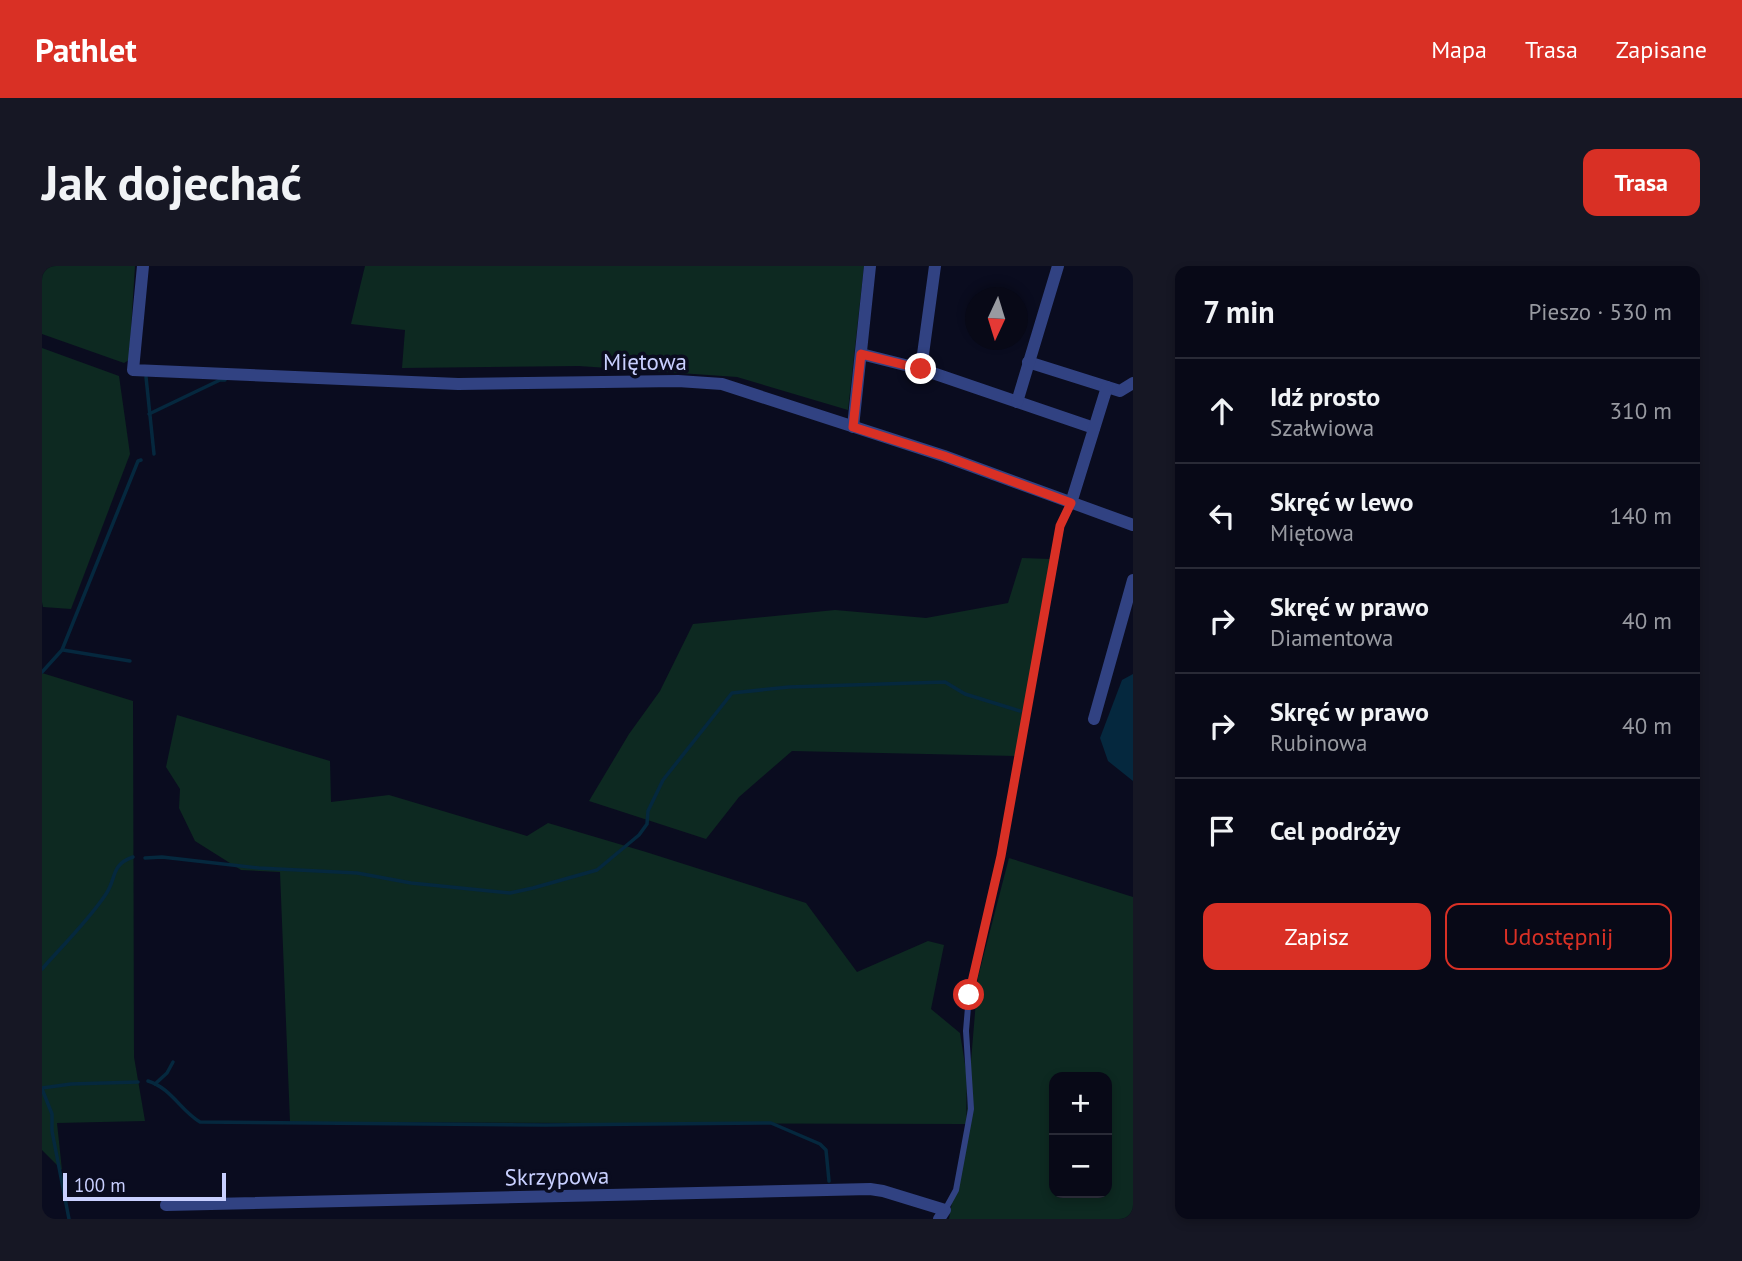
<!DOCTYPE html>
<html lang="pl">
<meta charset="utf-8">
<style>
body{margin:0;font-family:"PT Sans",sans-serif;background:#161724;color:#f1f3f6}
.controls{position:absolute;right:21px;bottom:21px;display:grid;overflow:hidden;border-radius:14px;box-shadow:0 4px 10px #0003}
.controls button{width:63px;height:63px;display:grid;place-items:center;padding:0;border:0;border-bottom:2px solid #292a36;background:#080917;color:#f1f3f6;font:35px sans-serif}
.compass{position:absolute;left:923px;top:21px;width:63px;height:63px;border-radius:50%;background:#080917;box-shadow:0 4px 10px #0003;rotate:184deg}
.scale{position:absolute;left:21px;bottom:18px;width:163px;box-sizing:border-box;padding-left:7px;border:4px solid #c9d0ff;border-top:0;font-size:19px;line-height:24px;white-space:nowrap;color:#c9d0ff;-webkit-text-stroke:5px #0a0c1f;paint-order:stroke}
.stop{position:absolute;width:21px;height:21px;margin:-16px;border:5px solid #d93025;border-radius:50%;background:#fff}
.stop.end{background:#d93025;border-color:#fff;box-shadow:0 2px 7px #0008}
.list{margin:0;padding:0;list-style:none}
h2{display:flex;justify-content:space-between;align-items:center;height:91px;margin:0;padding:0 28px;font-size:30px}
h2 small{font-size:23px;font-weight:400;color:#989aa1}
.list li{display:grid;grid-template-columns:46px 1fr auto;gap:21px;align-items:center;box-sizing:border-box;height:105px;padding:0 28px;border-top:2px solid #292a36}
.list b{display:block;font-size:26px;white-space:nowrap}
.list p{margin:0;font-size:23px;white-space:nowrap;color:#989aa1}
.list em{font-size:23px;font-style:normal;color:#989aa1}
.actions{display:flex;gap:14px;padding:21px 28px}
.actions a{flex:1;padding:16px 0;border:2px solid #d93025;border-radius:14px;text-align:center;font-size:24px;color:#d93025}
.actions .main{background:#d93025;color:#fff}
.icon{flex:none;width:38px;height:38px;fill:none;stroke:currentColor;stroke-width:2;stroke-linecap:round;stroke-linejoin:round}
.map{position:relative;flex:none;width:1091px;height:953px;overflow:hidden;border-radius:14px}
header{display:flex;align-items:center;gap:42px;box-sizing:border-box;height:98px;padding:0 35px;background:#d93025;color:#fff}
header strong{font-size:33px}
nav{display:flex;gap:38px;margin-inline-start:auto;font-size:24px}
.intro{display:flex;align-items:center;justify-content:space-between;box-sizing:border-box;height:168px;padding:0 42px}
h1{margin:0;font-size:49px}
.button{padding:18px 32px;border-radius:14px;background:#d93025;color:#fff;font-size:24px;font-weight:700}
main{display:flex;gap:42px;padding:0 42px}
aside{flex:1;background:#080917;border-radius:14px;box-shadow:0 4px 10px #0003}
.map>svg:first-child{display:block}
.green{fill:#0d2921;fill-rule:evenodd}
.water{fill:#05283e}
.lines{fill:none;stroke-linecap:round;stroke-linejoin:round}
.stream{stroke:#05283e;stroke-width:3.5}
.lane{stroke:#314282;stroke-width:6}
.street{stroke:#314282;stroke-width:12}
.route{stroke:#d93025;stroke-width:9}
.labels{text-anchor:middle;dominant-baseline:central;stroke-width:7;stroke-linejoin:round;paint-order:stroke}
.street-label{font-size:23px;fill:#c9d0ff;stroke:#0a0c1f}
</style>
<header>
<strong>Pathlet</strong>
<nav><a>Mapa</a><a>Trasa</a><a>Zapisane</a></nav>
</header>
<div class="intro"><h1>Jak dojechać</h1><a class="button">Trasa</a></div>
<main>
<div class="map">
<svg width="1091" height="953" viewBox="0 0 1091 953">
<rect width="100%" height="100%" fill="#0a0c1f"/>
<g class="green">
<polygon points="0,0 93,0 87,94 82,97 0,68"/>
<polygon points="323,0 822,0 806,144 695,111 537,100 360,102 363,64 309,58"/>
<polygon points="0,82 77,110 88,188 29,343 1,341 0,336"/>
<polygon points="980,292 1008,293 974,490 750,485 697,531 664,573 547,535 587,468 618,425 651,358 793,344 884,352 966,337"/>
<polygon points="0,407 91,435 92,791 103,855 15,857 20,904 0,884"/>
<path d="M135,449L288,495L289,536L347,529L485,570L506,557L604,586L764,637L815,706L886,675L902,679L889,743L918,767L925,811L924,855L936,711L967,592L1091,631V953H907L924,858L248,856L238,606L199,604L153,575L137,542L138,523L124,501ZM1012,811H1065V927H1012Z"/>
</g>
<polygon class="water" points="1091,408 1091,515 1066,495 1058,472 1080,414"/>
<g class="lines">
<g class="stream">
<polyline points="104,111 112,188"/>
<polyline points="107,148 178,114 183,114"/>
<polyline points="21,384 88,395"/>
<polyline points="0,406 20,384 96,195 99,194"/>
<polyline points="103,592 120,591 217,602 315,607 369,617 468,627 491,622 555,604 597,569 605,558 606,545 621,514 690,427 747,421 903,416 923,428 978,445"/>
<path d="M0,703C21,679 46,655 64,628C75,612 68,599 91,591"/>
<path d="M106,815C129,822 139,845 158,856L503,859L729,857L778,878L784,884L787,915"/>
<polyline points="113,818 125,807 131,796"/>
<polyline points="0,822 29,818 96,816"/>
<polyline points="0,823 10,848 10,865 27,953"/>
</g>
<polyline class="lane" points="903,944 914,924 929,843 924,765 927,729 959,590 1019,260 1029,237"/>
<g class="street">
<polyline points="101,0 91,104 416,118 636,115 680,118 902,190 1091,259"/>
<polyline points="819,88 879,103 1052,162"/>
<polyline points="986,96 1078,125 1091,117"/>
<polyline points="879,103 893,0"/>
<polyline points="975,136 1016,0"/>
<polyline points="811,161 828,0"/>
<polyline points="1029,237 1065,121"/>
<polyline points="1052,453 1091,314"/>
<polyline points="124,939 828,923 841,925 903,944 897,953"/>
</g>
</g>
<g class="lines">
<polyline class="route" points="879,103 819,88 811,161 902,190 1029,237 1018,260 959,590 927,729"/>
</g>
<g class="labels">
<g class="street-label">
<text x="603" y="95">Miętowa</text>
<text transform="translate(515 910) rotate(-1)">Skrzypowa</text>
</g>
</g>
</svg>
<div class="controls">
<button>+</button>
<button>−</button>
</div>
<svg class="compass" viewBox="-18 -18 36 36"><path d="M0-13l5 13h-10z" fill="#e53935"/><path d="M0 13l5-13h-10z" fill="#989aa1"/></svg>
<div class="scale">100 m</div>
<div class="stop" style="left:927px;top:729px"></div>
<div class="stop end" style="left:879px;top:103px"></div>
</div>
<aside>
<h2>7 min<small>Pieszo · 530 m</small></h2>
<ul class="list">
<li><svg class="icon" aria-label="ahead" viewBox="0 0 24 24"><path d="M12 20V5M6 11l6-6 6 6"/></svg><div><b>Idź prosto</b><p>Szałwiowa</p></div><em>310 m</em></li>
<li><svg class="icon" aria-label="left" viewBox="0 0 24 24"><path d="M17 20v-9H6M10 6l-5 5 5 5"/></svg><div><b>Skręć w lewo</b><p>Miętowa</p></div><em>140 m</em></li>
<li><svg class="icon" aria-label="right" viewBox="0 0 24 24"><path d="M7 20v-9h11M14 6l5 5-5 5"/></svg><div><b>Skręć w prawo</b><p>Diamentowa</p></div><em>40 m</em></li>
<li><svg class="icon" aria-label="right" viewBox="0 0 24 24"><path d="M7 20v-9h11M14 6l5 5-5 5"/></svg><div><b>Skręć w prawo</b><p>Rubinowa</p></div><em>40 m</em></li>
<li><svg class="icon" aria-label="arrive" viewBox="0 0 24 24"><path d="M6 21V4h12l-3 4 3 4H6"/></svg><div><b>Cel podróży</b></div></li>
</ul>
<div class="actions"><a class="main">Zapisz</a><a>Udostępnij</a></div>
</aside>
</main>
